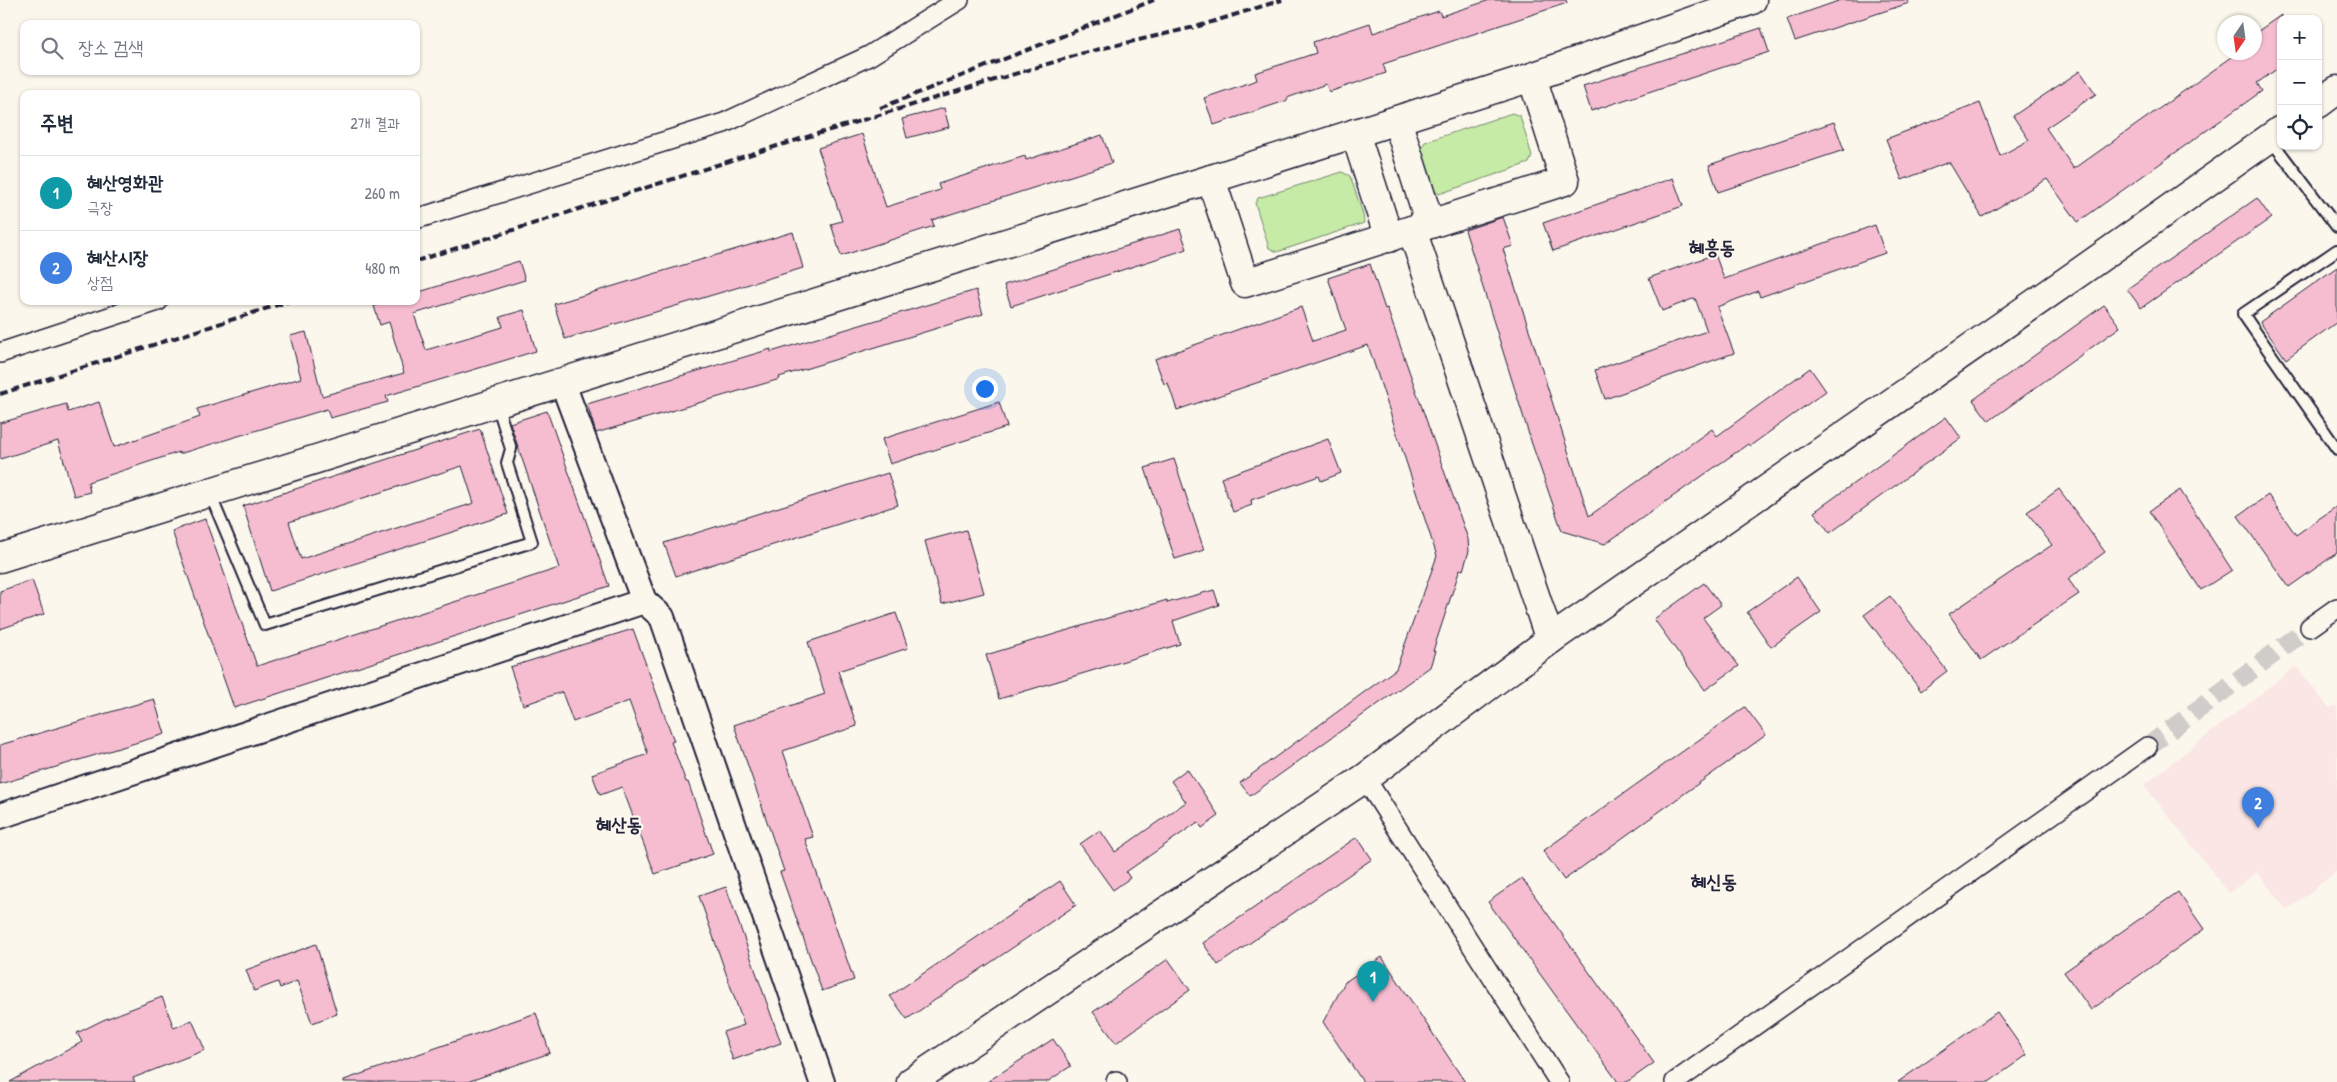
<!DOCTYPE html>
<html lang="ko">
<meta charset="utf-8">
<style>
body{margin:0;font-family:"Patrick Hand","Poor Story",sans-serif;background:#f6f6f7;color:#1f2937}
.controls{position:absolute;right:15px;top:15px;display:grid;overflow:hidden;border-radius:10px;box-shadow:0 1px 4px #0004}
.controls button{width:45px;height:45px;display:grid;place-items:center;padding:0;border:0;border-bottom:1px solid #e0e1e3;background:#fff;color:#1f2937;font:25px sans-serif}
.compass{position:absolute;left:2217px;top:15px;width:45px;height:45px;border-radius:50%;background:#fff;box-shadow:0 1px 4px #0004;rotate:193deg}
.you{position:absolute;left:984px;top:388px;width:18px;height:18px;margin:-12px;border:4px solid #fff;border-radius:50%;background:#1a73e8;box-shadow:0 0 0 8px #1a73e833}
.badge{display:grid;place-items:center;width:32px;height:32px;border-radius:50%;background:#ea580c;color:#fff;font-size:16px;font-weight:700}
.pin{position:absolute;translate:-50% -41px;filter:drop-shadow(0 1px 2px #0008)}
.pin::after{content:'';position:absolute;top:26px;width:18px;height:15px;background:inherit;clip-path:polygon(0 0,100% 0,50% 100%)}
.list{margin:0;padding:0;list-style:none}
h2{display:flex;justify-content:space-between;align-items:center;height:65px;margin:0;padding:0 20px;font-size:21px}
h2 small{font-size:16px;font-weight:400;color:#747a83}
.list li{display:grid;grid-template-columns:32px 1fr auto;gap:15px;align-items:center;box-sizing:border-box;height:75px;padding:0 20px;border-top:1px solid #e0e1e3}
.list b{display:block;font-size:19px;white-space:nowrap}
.list p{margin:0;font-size:16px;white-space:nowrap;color:#747a83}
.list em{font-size:16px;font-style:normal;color:#747a83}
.icon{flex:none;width:28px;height:28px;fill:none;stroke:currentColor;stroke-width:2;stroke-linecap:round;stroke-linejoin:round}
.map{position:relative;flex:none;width:2337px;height:1082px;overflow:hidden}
.search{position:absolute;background:#fff;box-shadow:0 1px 4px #0004;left:20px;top:20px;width:400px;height:55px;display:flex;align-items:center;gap:12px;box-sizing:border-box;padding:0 18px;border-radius:10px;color:#747a83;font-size:19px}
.panel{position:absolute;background:#fff;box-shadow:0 1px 4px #0004;left:20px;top:90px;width:400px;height:215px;border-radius:10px}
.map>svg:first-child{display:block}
.built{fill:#fae6e4}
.green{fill:#c5eba6;stroke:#748670}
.building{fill:#f6bdd1;stroke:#22223b;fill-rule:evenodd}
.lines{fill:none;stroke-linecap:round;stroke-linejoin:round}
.minor-tunnel{stroke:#d0ccc9;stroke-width:19;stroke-dasharray:19 9;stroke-linecap:butt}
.service-casing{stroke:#22223b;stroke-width:14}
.minor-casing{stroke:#22223b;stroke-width:22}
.tertiary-casing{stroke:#22223b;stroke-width:28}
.secondary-casing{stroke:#22223b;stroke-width:31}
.primary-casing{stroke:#22223b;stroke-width:31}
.service{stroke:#fbf7ec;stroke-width:10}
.minor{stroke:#fbf7ec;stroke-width:19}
.tertiary{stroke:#fbf7ec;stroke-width:24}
.secondary{stroke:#fbf7ec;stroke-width:28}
.primary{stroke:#fbf7ec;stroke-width:28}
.rail{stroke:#22223b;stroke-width:4;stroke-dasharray:8 4;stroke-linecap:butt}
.labels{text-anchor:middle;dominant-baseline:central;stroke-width:4.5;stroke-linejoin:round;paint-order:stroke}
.quarter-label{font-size:19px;font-weight:bold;fill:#22223b;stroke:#fbf7ec}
</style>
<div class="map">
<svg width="2337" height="1082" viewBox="0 0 2337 1082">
<rect width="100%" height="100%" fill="#fbf7ec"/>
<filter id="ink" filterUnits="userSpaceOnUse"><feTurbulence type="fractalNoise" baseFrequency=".02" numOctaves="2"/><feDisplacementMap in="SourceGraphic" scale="10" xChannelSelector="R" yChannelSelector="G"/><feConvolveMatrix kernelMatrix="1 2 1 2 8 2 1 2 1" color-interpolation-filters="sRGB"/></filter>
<g filter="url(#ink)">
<polygon class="built" points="2296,666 2329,708 2337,706 2337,871 2287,910 2257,872 2229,893 2144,785"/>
<g class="green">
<polygon points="1512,113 1520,116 1532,156 1529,163 1439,194 1433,190 1421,148 1425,142"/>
<polygon points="1342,172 1350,176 1363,214 1364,223 1277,252 1269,248 1255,203 1258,198"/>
</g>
<g class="building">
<polygon points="1490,0 1566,0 1567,3 1383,64 1386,73 1329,92 1326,84 1287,98 1288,100 1214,125 1204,98 1257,80 1255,73 1316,53 1313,42 1370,23 1373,33 1439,11 1441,16"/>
<polygon points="1841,0 1908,0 1909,3 1795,41 1787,19"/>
<polygon points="2281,15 2281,66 2257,83 2262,91 2078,222 2047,179 1982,217 1949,162 1902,180 1886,139 1980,103 2000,156 2029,140 2013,116 2080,71 2096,94 2046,128 2074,169 2239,52 2254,52 2254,34"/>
<polygon points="1761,28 1769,52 1591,111 1583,86"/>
<polygon points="944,108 949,127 907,138 902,119"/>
<polygon points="1834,122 1844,150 1718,192 1709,165"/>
<polygon points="862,134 886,207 940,190 938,184 1025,156 1026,160 1102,135 1112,163 932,220 934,226 841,256 831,224 842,221 818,148"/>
<polygon points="1673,178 1683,206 1553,251 1543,223"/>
<polygon points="2257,198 2271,218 2141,308 2127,289"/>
<polygon points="1503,217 1513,246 1503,249 1589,516 1712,429 1717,436 1810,368 1826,391 1750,446 1748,444 1605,544 1562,531 1531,441 1465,230"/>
<polygon points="1875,225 1885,253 1760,297 1758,291 1717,307 1734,353 1605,399 1595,370 1707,331 1695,298 1662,311 1649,278 1715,254 1724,279"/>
<polygon points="1180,229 1187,249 1011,306 1004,285"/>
<polygon points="793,232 803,268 565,339 554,304"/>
<polygon points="519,261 525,280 414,314 426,350 503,327 500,317 524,310 536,351 386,396 388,402 330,418 327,409 179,454 179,452 88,482 90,492 74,496 58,441 0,459 0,423 66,404 68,412 99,402 114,447 200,417 197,409 301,378 290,336 306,332 322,396 404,373 389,322 380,325 374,306 390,301 416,301 416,293"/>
<polygon points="1370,264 1385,309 1387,308 1468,539 1469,551 1463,570 1460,569 1433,651 1435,651 1430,667 1250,796 1240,783 1396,669 1437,556 1368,345 1177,410 1168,383 1164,384 1155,359 1301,307 1313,341 1346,330 1328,278"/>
<polygon points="2337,267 2337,322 2286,359 2260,322"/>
<polygon points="976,290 983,314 779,377 780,379 596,433 587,404 771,349 771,352"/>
<polygon points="2104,305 2120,327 1989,421 1973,400"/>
<polygon points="999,402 1007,427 890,464 882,439"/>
<polygon points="547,411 609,586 234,708 172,531 205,519 257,666 559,568 510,423"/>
<polygon points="1946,417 1961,438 1830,533 1814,512"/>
<path d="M480,429L508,514L270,591L243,506ZM462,466L474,503L301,559L289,522Z"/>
<polygon points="1328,439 1341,473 1321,481 1319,476 1251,500 1252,505 1233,512 1221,478"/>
<polygon points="1174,459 1204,550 1175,559 1145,468"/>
<polygon points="888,473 898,505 676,576 664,543"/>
<polygon points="2059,489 2105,552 2068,579 2079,594 1981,660 1949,614 2052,545 2027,512"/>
<polygon points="2180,490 2232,570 2201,590 2149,511"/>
<polygon points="2268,495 2296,535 2337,506 2337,553 2289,587 2238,516"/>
<polygon points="966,530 984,593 942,604 925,541"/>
<polygon points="1797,577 1821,612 1771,647 1747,612"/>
<polygon points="32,580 44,614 0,629 0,591"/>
<polygon points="1704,583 1721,605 1703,618 1739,666 1705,690 1654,619"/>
<polygon points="1214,590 1219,605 1173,621 1180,644 999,699 986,655 1167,600 1167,603"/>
<polygon points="1890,596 1947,671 1921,691 1864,615"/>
<polygon points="896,613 908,648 838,671 857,726 783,751 813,837 805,839 854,980 822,991 780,872 784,871 734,725 825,694 808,642"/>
<polygon points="633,629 674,741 671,742 686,782 688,782 713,854 655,874 622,787 600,795 592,774 648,754 629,701 573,722 562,692 523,705 510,667"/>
<polygon points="154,699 165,734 0,784 0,745"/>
<polygon points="1745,707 1766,735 1564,880 1543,851"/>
<polygon points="1187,769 1219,816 1202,828 1198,822 1126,872 1130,878 1113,890 1080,844 1100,830 1115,852 1186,802 1171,781"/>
<polygon points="1357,837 1372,859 1218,965 1203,943"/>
<polygon points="1522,878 1654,1063 1627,1082 1618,1082 1488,902"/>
<polygon points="1060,881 1076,905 907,1019 890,996"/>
<polygon points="726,887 781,1043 733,1060 723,1032 744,1025 699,896"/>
<polygon points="2178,892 2204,929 2091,1010 2064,972"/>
<polygon points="316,944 337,1014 312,1023 297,981 280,988 278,982 254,991 246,970"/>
<polygon points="1382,957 1465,1082 1363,1082 1323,1022 1345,982"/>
<polygon points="1168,959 1190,990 1116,1043 1093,1012"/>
<polygon points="162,997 174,1028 192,1020 205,1050 133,1078 135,1082 10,1082 82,1042 77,1033 103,1020"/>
<polygon points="1997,1012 2027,1055 1989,1082 1898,1082"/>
<polygon points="536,1013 550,1053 467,1082 344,1082 344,1080"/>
<polygon points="1053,1039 1071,1066 1047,1082 987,1082"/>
</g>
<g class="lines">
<polyline class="minor-tunnel" points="2147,747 2310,627"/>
<g class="service-casing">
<g id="service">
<polyline points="2270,139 2337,227"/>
<polyline points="2337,250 2243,314 2337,449"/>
<polyline points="210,494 265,625 532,542 507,463 511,449 497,404"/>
</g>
</g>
<g class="minor-casing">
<g id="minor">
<polyline points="416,219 724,123 869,56 959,0"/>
<polyline points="0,353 158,301"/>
<polyline points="2310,627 2337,608"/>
<polyline points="1365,778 1559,1082"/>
<polyline points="1116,1081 1117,1082"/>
<polyline points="1675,1082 2147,747"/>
</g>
</g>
<g class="tertiary-casing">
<g id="tertiary">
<polyline points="563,384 644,601 662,617 822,1082"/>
<polyline points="0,816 644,601"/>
</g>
</g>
<g class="secondary-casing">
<g id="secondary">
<polyline points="1397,120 1430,224"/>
<polyline points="1355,133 1389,238"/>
<polyline points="1211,179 1245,283 1565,181 1532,77"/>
<polyline points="1412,230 1550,640"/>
<polyline points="0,558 1211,179 1532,77 1752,0"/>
</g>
</g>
<g class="primary-casing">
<g id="primary">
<polyline points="2318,104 2337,90"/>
<polyline points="911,1082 1365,778 1550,640 2084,269 2281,130"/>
</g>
</g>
<use href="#service" class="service"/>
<use href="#minor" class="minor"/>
<use href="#tertiary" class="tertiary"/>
<use href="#secondary" class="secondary"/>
<use href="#primary" class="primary"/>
<g class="rail">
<polyline points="880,108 1154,0"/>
<polyline points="416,261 764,150 1087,52 1199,26 1282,0"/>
<polyline points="0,394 290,301"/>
</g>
</g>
</g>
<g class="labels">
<g class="quarter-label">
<text x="1712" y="247">혜흥동</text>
<text x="619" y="824">혜산동</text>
<text x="1714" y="881">혜신동</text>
</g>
</g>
</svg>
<div class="controls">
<button>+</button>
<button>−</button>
<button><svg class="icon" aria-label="locate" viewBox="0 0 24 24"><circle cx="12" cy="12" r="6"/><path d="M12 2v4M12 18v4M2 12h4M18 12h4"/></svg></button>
</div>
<svg class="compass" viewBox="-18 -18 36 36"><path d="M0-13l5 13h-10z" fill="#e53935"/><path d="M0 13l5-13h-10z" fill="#747a83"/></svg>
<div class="you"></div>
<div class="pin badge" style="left:1373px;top:1002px;background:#0f9aa8">1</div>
<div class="pin badge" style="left:2258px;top:828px;background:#3f7fe0">2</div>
<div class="search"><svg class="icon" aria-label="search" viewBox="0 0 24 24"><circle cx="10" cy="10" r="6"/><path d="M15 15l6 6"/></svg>장소 검색</div>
<section class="panel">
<h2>주변<small>2개 결과</small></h2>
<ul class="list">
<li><span class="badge" style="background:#0f9aa8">1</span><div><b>혜산영화관</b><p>극장</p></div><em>260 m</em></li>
<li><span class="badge" style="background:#3f7fe0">2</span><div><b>혜산시장</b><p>상점</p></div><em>480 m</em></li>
</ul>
</section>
</div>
